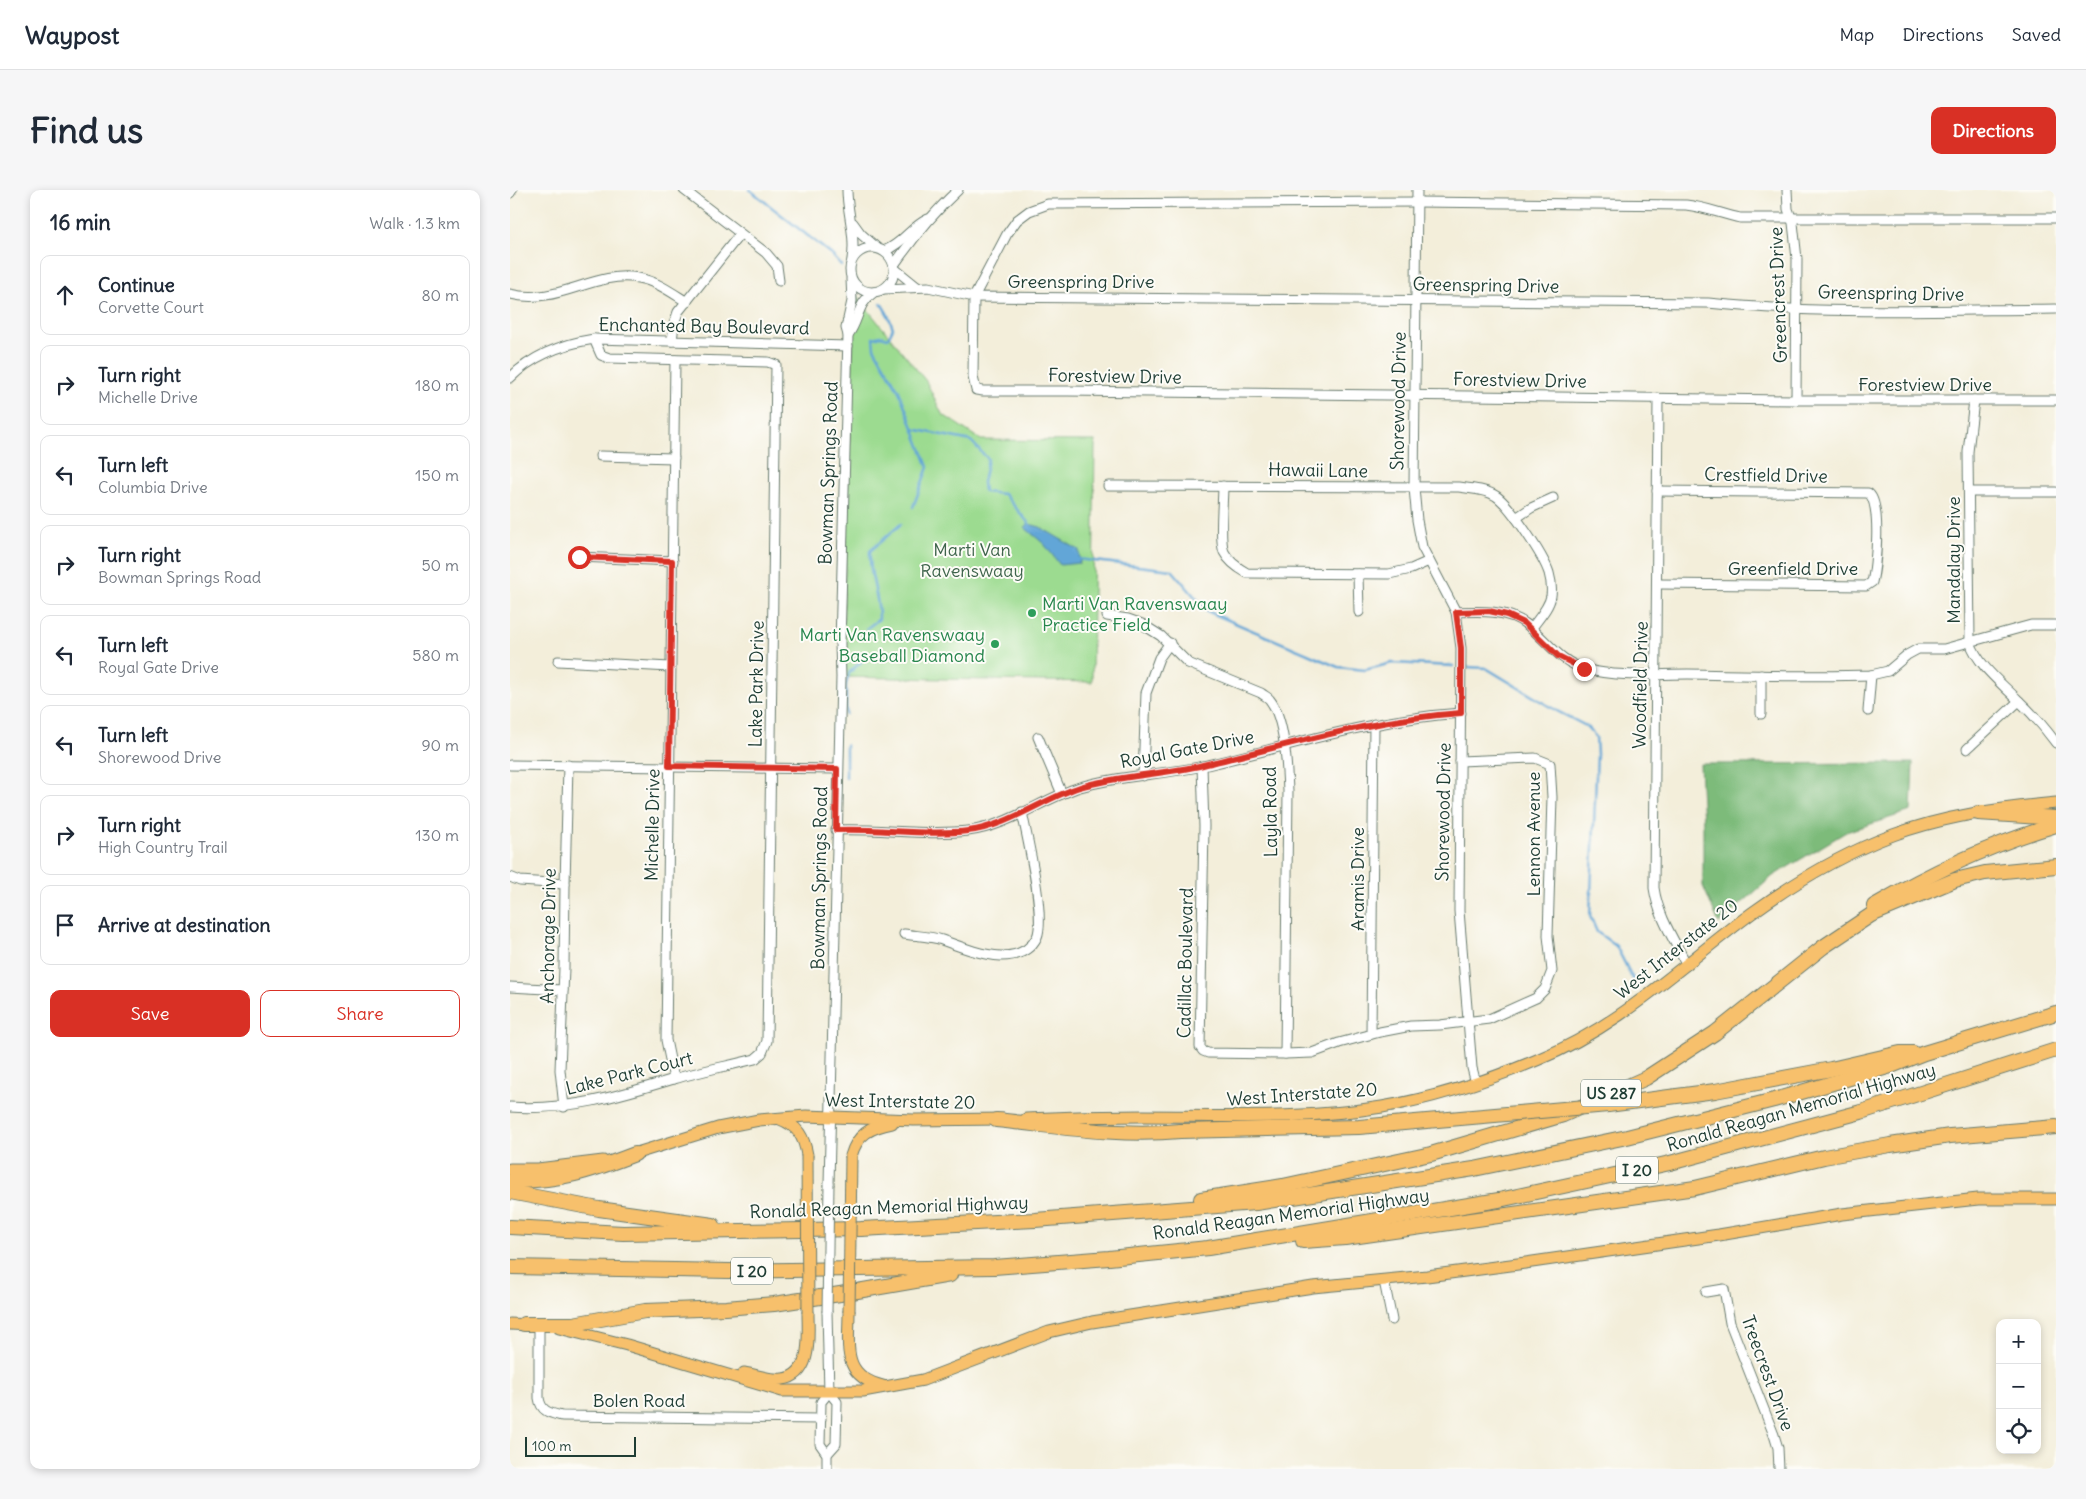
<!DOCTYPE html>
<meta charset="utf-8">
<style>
body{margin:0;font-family:Delius,sans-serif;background:#f6f6f7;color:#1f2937}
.controls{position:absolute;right:15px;bottom:15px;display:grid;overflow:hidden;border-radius:10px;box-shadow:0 2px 8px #0003}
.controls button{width:45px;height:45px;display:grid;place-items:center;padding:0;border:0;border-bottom:1px solid #e0e1e3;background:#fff;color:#1f2937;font:25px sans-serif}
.scale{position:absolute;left:15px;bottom:12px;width:111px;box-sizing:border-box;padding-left:5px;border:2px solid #1f3d34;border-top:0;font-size:14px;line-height:18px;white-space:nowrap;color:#1f3d34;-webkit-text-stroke:4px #fdfcf7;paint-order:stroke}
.stop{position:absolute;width:15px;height:15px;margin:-11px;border:4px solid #d93025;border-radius:50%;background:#fff}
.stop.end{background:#d93025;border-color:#fff;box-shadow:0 1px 5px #0008}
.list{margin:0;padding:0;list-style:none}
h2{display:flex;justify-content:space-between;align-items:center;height:65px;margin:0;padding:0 20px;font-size:21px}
h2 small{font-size:16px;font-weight:400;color:#747a83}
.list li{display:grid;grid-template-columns:32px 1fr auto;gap:15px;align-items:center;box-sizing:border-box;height:80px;margin:0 10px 10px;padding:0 10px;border:1px solid #e0e1e3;border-radius:10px}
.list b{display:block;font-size:19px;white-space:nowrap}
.list p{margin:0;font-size:16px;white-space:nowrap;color:#747a83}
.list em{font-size:16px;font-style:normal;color:#747a83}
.actions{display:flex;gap:10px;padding:15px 20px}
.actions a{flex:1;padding:11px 0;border:1px solid #d93025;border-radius:10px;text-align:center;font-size:18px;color:#d93025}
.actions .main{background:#d93025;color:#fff}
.icon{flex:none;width:28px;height:28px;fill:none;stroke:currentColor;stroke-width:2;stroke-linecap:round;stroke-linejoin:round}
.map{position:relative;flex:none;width:1546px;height:1279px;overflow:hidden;border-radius:10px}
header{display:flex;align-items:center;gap:30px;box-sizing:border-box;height:70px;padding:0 25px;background:#fff;border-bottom:1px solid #e0e1e3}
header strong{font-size:24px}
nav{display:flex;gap:28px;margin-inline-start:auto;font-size:18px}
.intro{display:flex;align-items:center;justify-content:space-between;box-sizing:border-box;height:120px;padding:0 30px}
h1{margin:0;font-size:35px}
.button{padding:12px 22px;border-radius:10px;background:#d93025;color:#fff;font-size:18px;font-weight:700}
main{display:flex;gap:30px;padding:0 30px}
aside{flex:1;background:#fff;border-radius:10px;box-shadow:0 2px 8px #0003}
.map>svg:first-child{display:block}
.green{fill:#9cdb90;stroke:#5e8c62}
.forest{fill:#7dbb7a;stroke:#4e7c57}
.water{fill:#62a6d7;stroke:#407286}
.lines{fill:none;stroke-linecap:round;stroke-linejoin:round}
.stream{stroke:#62a6d7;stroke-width:2.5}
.minor-casing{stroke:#697b6e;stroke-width:11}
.major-casing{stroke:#697b6e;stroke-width:13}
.highway-casing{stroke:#697b6e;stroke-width:16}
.minor{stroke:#fff;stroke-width:9}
.major{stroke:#f7c06c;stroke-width:11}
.highway{stroke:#f7c06c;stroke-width:14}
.minor-bridge-casing{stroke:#697b6e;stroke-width:11;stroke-linecap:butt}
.major-bridge-casing{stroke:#697b6e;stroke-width:13;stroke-linecap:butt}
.highway-bridge-casing{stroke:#697b6e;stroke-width:16;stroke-linecap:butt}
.minor-bridge{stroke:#fff;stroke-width:9}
.major-bridge{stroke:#f7c06c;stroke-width:11}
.highway-bridge{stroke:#f7c06c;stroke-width:14}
.route{stroke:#d93025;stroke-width:6}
.leisure-dot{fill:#2e9e5b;stroke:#fdfcf7;stroke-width:2}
.labels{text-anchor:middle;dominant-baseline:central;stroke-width:4;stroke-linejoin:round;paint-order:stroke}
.shield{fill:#fdfcf7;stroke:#62766e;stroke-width:1}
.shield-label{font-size:16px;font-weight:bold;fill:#1f3d34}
.street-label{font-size:18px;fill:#1f3d34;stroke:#fdfcf7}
.park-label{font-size:18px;fill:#3e644b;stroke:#fdfcf7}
.leisure-label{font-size:18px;fill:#27864d;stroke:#fdfcf7;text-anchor:start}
</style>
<header>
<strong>Waypost</strong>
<nav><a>Map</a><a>Directions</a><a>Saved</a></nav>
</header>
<div class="intro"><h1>Find us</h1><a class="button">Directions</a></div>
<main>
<aside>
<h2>16 min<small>Walk · 1.3 km</small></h2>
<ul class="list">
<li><svg class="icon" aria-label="ahead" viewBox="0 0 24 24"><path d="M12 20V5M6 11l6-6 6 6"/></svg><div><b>Continue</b><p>Corvette Court</p></div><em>80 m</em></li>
<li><svg class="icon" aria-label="right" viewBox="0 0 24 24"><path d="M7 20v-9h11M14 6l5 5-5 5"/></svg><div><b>Turn right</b><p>Michelle Drive</p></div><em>180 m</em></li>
<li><svg class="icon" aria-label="left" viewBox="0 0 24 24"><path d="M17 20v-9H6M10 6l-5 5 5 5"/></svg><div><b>Turn left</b><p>Columbia Drive</p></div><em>150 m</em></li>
<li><svg class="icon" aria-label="right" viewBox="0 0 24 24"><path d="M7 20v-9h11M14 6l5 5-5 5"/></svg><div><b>Turn right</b><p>Bowman Springs Road</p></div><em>50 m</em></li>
<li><svg class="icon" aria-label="left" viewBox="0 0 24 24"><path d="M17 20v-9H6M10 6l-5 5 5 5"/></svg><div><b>Turn left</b><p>Royal Gate Drive</p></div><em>580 m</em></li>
<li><svg class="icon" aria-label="left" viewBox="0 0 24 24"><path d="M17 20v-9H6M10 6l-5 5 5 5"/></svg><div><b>Turn left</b><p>Shorewood Drive</p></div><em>90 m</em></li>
<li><svg class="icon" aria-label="right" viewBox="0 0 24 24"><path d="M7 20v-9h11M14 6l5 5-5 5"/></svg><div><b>Turn right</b><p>High Country Trail</p></div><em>130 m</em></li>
<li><svg class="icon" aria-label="arrive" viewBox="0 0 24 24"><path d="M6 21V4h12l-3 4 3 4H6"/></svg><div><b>Arrive at destination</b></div></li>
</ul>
<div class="actions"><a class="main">Save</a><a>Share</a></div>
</aside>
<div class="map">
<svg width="1546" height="1279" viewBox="0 0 1546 1279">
<rect width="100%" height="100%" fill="#fdfcf7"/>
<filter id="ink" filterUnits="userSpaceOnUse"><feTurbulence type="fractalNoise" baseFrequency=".02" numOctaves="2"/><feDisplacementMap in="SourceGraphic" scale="10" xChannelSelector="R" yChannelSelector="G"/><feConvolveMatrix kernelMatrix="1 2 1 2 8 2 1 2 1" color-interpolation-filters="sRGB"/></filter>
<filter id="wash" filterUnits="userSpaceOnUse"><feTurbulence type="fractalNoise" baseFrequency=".0096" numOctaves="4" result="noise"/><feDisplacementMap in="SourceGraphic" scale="20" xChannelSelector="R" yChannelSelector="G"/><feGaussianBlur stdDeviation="1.12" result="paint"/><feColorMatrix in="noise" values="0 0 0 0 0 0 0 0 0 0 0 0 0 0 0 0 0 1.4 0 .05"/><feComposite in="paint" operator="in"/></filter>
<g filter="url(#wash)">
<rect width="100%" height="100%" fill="#f3eeda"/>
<polygon class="green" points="345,104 416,191 432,224 471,250 585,251 582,492 331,487"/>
<polygon class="forest" points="1403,573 1401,621 1336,642 1263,686 1209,733 1193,696 1193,635 1190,574"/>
<polygon class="water" points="519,334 530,337 569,360 570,373 550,375 534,354 514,337"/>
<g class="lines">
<g class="stream">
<polyline points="240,0 322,65 331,75"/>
<polyline points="371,113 378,125 383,138 378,148 371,146 363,148 364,158 389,201 418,277 403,317"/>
<polyline points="403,239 461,251 478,269 473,292 474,302 494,304 521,336"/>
<polyline points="567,369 662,380 697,421 828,477 855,480 882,473 943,476"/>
<path d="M356,439L369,429C370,406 358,385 360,361L391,334"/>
<polyline points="958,477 976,478 1047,521 1076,536 1086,547 1087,564 1080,726 1087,742 1106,756 1125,793"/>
<polyline points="336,524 336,495 339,483 353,470"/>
<polyline points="336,555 336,588"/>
</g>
</g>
</g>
<g filter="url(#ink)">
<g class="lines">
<g class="minor-casing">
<g id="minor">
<polyline points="174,0 256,63 267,76 269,91"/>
<path d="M337,0C337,23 346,45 342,69"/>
<polyline points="907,0 904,298 907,330 912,357 946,422 951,458 949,721 962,878 966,893"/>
<polyline points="1277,0 1278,19 1283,33 1287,69 1286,210"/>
<polyline points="0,3 2,0"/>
<path d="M1546,28H1230C1212,24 1195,17 1176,15L907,12L538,14L519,21L507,30L497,44L464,107L463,187L466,200L473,201H558L1286,210H1546"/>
<polyline points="343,33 351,44 367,58"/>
<circle cx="362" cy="80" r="22"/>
<path d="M374,61C394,53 399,38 418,29"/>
<path d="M384,75C403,48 423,23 448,0"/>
<polyline points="385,79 406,96"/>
<path d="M374,99L418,97L464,107L1198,113C1313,125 1430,120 1546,119"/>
<path d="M0,104C48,116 84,80 128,88C146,91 161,102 177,112"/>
<path d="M338,145C350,129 346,115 364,102"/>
<polyline points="162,151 164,134 168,122 230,44"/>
<path d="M0,188C23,165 52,154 84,149L338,156"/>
<path d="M1148,208L1144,698C1148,726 1164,750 1177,775"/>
<path d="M1464,210L1458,262L1460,452C1468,475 1490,492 1507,509C1521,522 1535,538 1546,553"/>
<polyline points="90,266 164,268"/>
<path d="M598,296L949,297C961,299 976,299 986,306C1000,315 1034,367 1039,383C1041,390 1042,399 1041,406C1039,418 1028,429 1021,439"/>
<path d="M713,296C713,311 709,350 714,362C719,372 728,378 737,383L879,384L901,379L919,371"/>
<path d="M1147,301L1358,303C1372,311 1366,377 1362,392L1356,396L1148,394"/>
<polyline points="1459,302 1546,302"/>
<polyline points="1006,328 1021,318 1043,308"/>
<polyline points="69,367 163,371"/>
<polyline points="848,384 849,422"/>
<path d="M946,422C969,421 996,419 1016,434C1036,449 1049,472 1075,479C1108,488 1145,484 1178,484C1239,485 1300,487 1361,485L1378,481L1397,465L1408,459H1434L1521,435H1546"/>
<path d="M597,426L618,429L632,434L651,446L678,473L751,503C753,505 758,507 760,510C775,529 777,577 778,601L775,864"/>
<polyline points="48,471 160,477"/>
<polyline points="1251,485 1251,524"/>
<polyline points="1358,521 1361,485"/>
<polyline points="528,547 552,604"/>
<polyline points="1457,559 1509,511"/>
<polyline points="0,575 327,579"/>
<polyline points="692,576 694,636 690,857 693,861 698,863 775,864 802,863 829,853 870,842 901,836 930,835 979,829 1026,808 1035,799 1042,781 1038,746 1042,607 1040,574 1025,568 950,571"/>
<polyline points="633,586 636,503 649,468 660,453"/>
<path d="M326,640C369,638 417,646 458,641C499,636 532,609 570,597C610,585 652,585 693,576C779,556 862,529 951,523"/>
<polyline points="0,687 10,691 55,694"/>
<path d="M394,744C406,746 420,746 432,750C451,757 471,765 491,766C506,766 520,761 527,747C536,727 517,647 512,622"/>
<polyline points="0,797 53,800"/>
<polyline points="861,844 864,534"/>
<polyline points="164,889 156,850 165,170"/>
<path d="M0,917C59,921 108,906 164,889C191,881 218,876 245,869L252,863L257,851L266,175L258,172L99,168L91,165L84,149"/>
<polyline points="54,917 50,880 54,778 55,694 58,575"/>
<polyline points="319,994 331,487 330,454 338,145 336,138 342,111 341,89"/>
<polyline points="874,1091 882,1130"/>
<polyline points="1196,1102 1214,1099 1220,1133 1264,1245 1268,1258 1269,1279"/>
<polyline points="317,1122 319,1202"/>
<path d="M29,1136V1208C31,1222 40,1223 52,1226L311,1229"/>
<polyline points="317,1264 326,1254 327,1212 319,1202"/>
<polyline points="317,1279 317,1264 310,1254 311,1212 319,1202"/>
</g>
</g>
<g class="major-casing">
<g id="major">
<path d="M270,929C288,936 294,947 297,965"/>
<path d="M516,929C555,927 594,926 633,926C713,926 793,930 872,917C925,908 977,891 1027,870C1110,837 1171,775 1242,723C1285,692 1332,664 1383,645C1434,626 1491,618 1546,613"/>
<polyline points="117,966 208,938 249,930 296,926 404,930 493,929"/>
<path d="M341,966C347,944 361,937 382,933"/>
<polyline points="0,979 28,979 93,971"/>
<path d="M339,1122C339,1157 331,1186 373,1196"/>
<polyline points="0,1134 21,1135"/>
<polyline points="49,1138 117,1155 272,1201 353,1201 413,1190 539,1142 582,1132 803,1097 917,1086 1008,1074 1209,1045 1332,1024 1468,1009 1546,1009"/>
<path d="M234,1183C246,1185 262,1191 273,1189C303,1185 298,1145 298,1123"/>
</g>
</g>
<g class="highway-casing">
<g id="highway">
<polyline points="1468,623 1546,628"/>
<path d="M1364,716C1422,682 1481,654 1546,635"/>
<polyline points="1098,915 1205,901 1321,879 1390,863 1403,863"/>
<path d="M486,930C546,936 608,947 670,941L849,937L939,929"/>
<path d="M0,991C48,992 81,981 125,964"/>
<polyline points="0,1002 89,1019 203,1035"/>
<polyline points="691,1009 773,996 921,964 1053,925 1136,888 1205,843 1313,757 1361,725 1445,690 1475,683 1546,676"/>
<polyline points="0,1037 113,1043 351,1039 525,1030 746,1013 964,979 1117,947 1264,910 1381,876 1414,863 1546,823"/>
<polyline points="793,1051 835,1048 1185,998 1314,967 1380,955 1440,946 1546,937"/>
<polyline points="0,1077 219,1081 484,1077 599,1068 698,1058 989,1010 1160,973 1351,922 1546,860"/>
<polyline points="14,1134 63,1134 135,1121 216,1118 264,1114 330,1104 440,1085"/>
</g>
</g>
<use href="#minor" class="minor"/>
<use href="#major" class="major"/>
<use href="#highway" class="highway"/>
<g class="minor-bridge-casing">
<polyline id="minor-bridge" points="317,1122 319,994"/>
</g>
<g class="major-bridge-casing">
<g id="major-bridge">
<polyline points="297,965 298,1123"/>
<polyline points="339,1122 341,966"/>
</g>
</g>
<g class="highway-bridge-casing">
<polyline id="highway-bridge" points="939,929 1098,915"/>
</g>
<use href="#minor-bridge" class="minor-bridge"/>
<use href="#major-bridge" class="major-bridge"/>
<use href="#highway-bridge" class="highway-bridge"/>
</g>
</g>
<g class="lines" filter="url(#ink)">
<path class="route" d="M69,367L162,371L159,576L327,579L326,640C369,638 417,646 458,641C499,636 532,609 570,597C610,585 652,585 693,575C779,555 862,529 951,523V458L946,422L979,421L997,425L1014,433L1048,466L1074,479"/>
</g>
<g class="leisure-dot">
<circle cx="522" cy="423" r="5"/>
<circle cx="485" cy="454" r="5"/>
</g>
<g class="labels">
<g class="shield">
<rect x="1071" y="889.5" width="60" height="27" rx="4"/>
<rect x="1106" y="966.5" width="42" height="27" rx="4"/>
<rect x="221" y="1067.5" width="42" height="27" rx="4"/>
</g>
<g class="shield-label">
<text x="1101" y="903">US 287</text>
<text x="1127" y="980">I 20</text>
<text x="242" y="1081">I 20</text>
</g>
<g class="street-label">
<text x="571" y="91">Greenspring Drive</text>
<text transform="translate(976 95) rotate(1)">Greenspring Drive</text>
<text transform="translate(1381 103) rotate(1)">Greenspring Drive</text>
<text transform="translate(1268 105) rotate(-92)">Greencrest Drive</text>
<text transform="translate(194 136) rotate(1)">Enchanted Bay Boulevard</text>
<text transform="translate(605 186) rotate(1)">Forestview Drive</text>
<text transform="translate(1010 190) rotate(1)">Forestview Drive</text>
<text x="1415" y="194">Forestview Drive</text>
<text transform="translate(888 211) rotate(-89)">Shorewood Drive</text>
<text transform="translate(808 280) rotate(1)">Hawaii Lane</text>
<text transform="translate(318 283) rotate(-88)">Bowman Springs Road</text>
<text transform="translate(1256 285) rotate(1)">Crestfield Drive</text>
<text transform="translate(1443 370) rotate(-90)">Mandalay Drive</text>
<text x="1283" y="378">Greenfield Drive</text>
<text transform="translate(246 494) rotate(-89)">Lake Park Drive</text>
<text transform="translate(1130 495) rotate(-89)">Woodfield Drive</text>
<text transform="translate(677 559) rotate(-11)">Royal Gate Drive</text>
<text transform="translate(760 622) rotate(-91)">Layla Road</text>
<text transform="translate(933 622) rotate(-89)">Shorewood Drive</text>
<text transform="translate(142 635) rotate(-89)">Michelle Drive</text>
<text transform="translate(1023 644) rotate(-90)">Lennon Avenue</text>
<text transform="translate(309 688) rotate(-89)">Bowman Springs Road</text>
<text transform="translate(847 689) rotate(-90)">Aramis Drive</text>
<text transform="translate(38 746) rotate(-89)">Anchorage Drive</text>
<text transform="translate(1166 759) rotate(-38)">West Interstate 20</text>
<text transform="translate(675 773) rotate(-89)">Cadillac Boulevard</text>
<text transform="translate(119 883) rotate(-14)">Lake Park Court</text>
<text transform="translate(792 904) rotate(-4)">West Interstate 20</text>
<text transform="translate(390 911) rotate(1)">West Interstate 20</text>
<text transform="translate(1291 917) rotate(-16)">Ronald Reagan Memorial Highway</text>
<text transform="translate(379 1017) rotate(-2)">Ronald Reagan Memorial Highway</text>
<text transform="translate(781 1024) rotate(-8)">Ronald Reagan Memorial Highway</text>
<text transform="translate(1258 1183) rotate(70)">Treecrest Drive</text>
<text x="129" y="1210">Bolen Road</text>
</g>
<g class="park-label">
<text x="462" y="359">Marti Van<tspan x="462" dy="21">Ravenswaay</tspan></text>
</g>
<g class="leisure-label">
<text x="532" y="413">Marti Van Ravenswaay<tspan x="532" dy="21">Practice Field</tspan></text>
<text x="475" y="444" text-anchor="end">Marti Van Ravenswaay<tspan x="475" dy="21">Baseball Diamond</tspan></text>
</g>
</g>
</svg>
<div class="controls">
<button>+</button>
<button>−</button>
<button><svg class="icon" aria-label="locate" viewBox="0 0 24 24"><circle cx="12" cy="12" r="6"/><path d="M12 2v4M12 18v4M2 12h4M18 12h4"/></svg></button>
</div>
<div class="scale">100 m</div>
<div class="stop" style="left:69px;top:367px"></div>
<div class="stop end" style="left:1074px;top:479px"></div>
</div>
</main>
